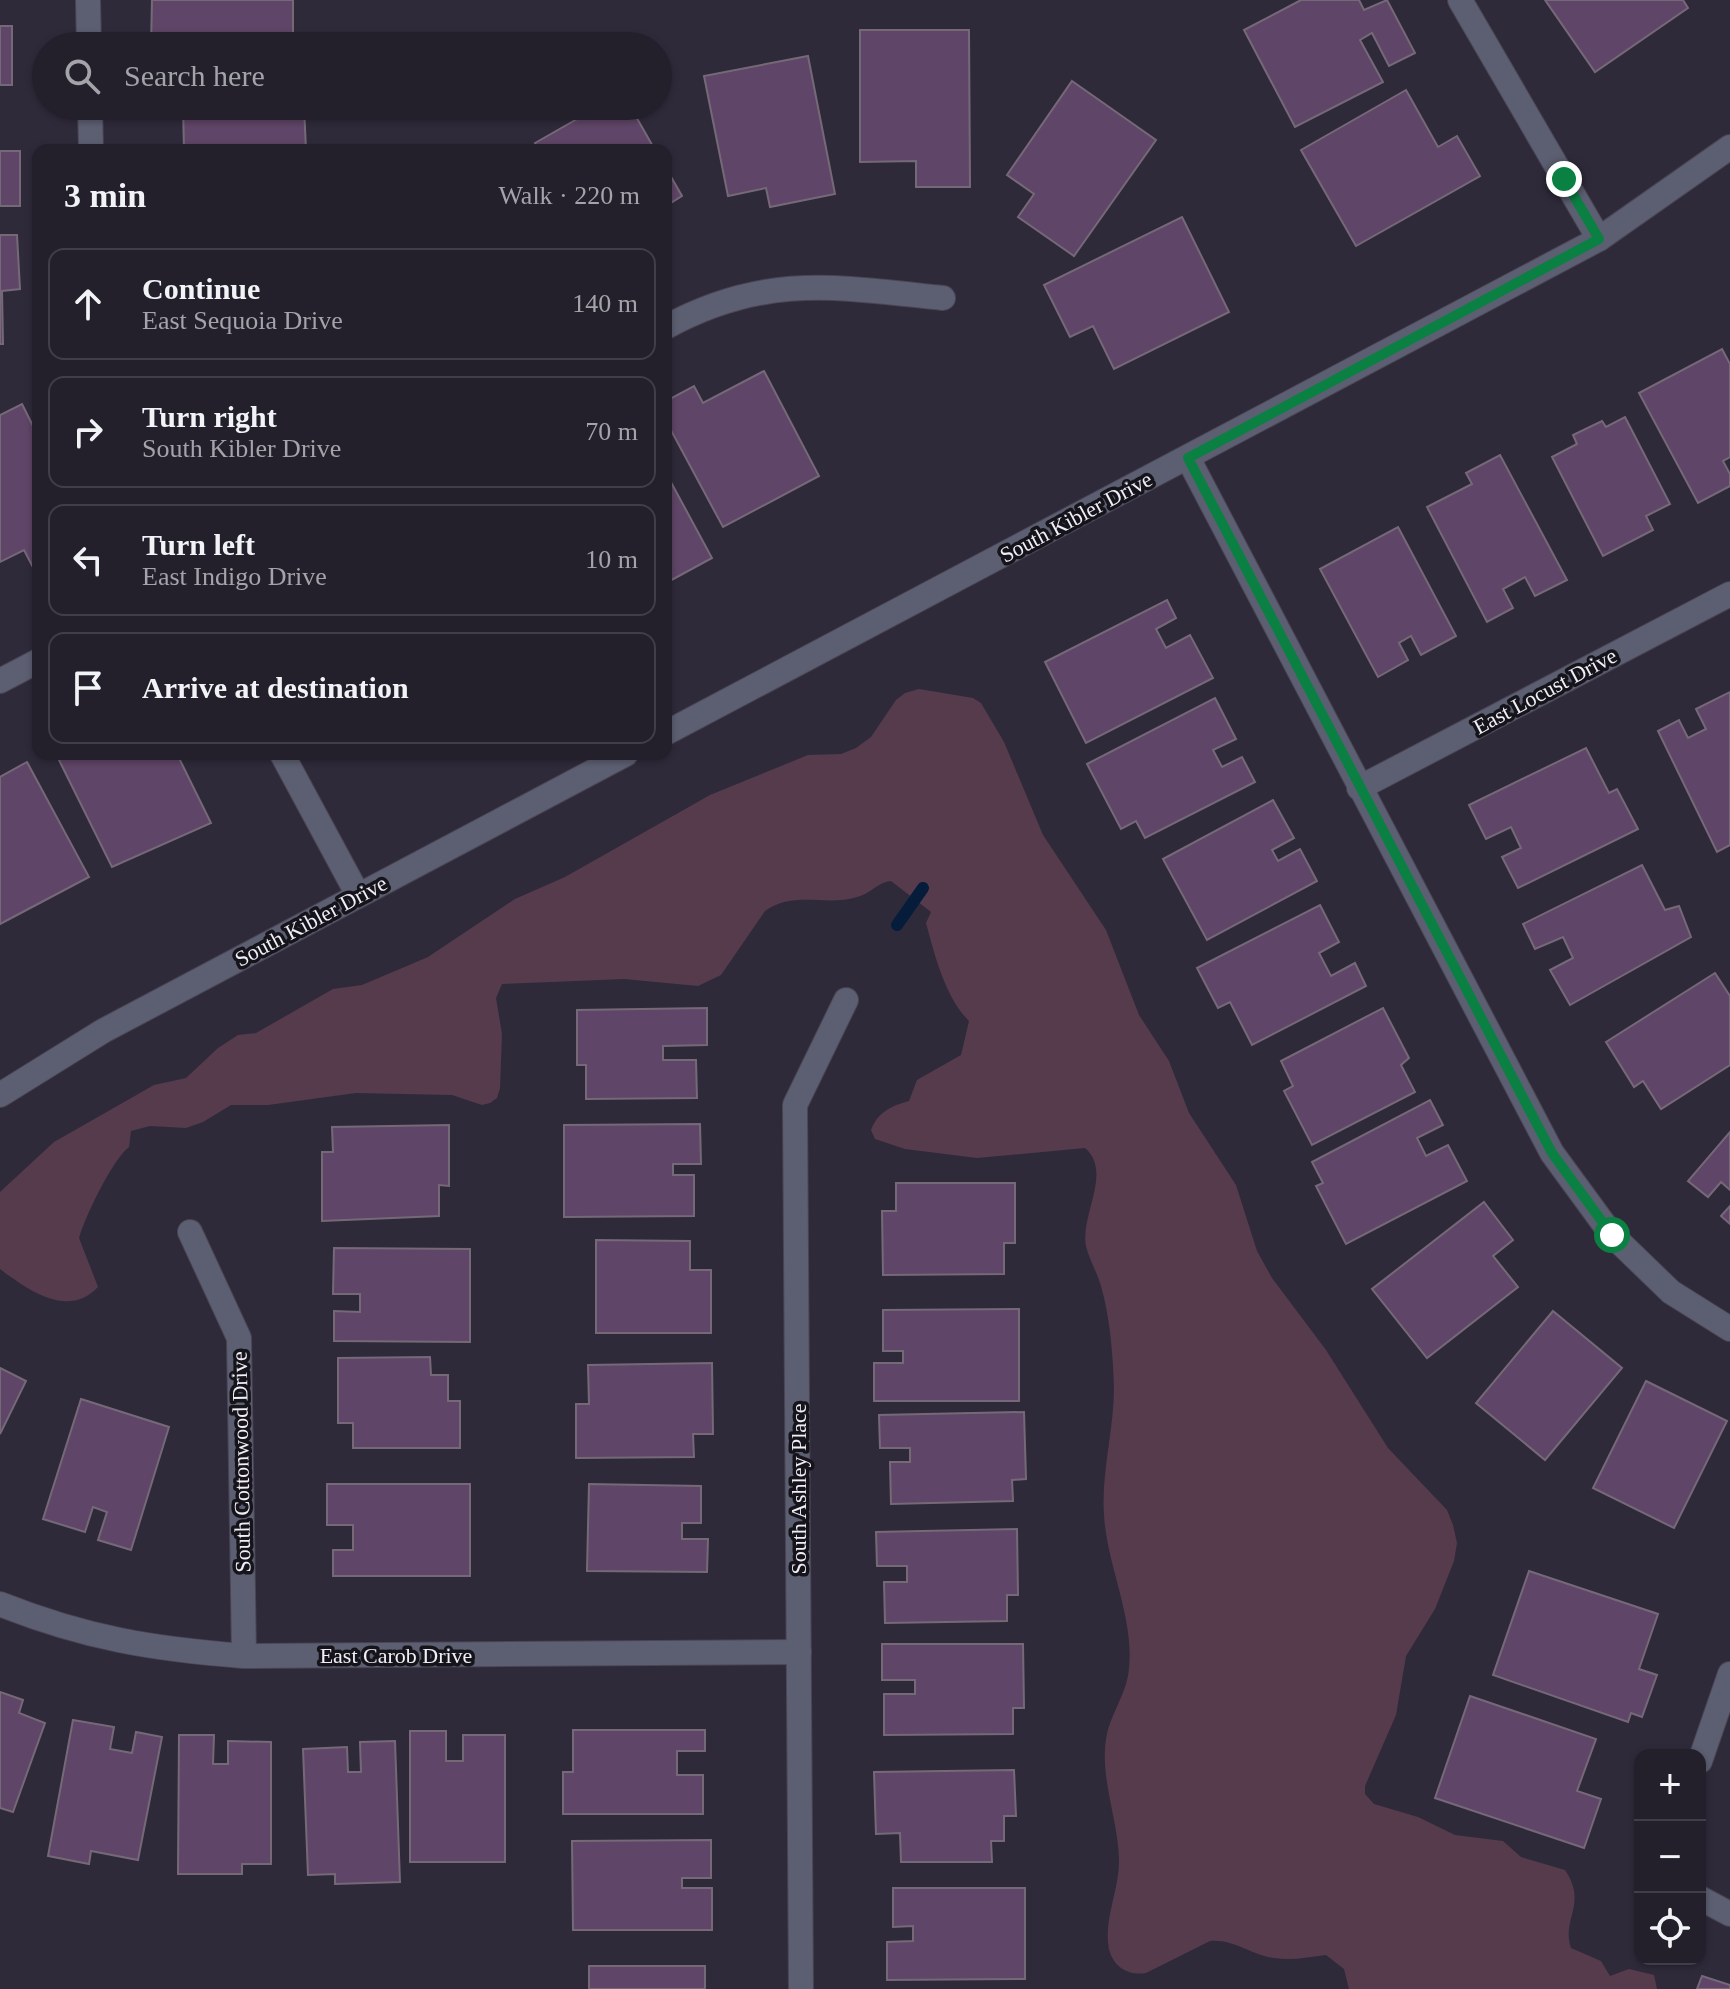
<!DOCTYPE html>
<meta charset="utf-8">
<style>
body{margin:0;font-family:"Times New Roman",serif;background:#2f2d38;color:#f1f3f6}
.controls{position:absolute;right:24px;bottom:24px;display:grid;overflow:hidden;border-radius:16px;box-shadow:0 2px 6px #0004}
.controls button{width:72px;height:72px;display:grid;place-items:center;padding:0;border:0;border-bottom:2px solid #403e48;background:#23202c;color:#f1f3f6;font:40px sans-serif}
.stop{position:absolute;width:24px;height:24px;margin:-18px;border:6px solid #0b8043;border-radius:50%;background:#fff}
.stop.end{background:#0b8043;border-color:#fff;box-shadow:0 2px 8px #0008}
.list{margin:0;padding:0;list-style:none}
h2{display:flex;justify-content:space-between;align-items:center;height:104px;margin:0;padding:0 32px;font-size:34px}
h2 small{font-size:26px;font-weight:400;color:#a3a3a9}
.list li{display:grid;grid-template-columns:52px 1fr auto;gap:24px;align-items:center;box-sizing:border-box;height:112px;margin:0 16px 16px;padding:0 16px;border:2px solid #403e48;border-radius:16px}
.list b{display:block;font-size:30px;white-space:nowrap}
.list p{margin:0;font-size:26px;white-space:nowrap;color:#a3a3a9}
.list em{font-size:26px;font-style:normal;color:#a3a3a9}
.icon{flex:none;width:44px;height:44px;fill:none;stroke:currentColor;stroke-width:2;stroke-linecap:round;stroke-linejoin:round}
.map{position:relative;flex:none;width:1730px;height:1989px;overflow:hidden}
.search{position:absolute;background:#23202c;box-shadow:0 2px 6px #0004;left:32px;top:32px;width:640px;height:88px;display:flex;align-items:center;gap:20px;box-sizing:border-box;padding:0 28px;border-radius:44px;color:#a3a3a9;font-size:30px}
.panel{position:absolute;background:#23202c;box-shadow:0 2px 6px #0004;left:32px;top:144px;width:640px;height:616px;border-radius:16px}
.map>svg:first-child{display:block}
.green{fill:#553b4c}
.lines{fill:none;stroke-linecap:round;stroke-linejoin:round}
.stream{stroke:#051c3a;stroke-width:12}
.building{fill:#5f4567;stroke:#756978;stroke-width:2}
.street-casing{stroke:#4a4555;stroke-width:26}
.street{stroke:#5c5f71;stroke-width:24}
.route{stroke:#0b8043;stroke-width:10}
.labels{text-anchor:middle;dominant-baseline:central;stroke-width:7;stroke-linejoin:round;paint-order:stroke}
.street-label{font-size:22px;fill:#f1eef8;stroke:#16141b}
</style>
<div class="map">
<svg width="1730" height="1989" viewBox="0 0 1730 1989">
<rect width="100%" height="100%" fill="#2f2a3a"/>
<path class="green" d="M919,689L973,698L981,703L1004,742L1043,835L1106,930L1139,1015L1169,1061L1189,1113L1236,1185L1257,1251L1272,1278L1326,1350L1388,1448L1447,1510L1453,1525L1457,1543L1454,1561L1435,1609L1406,1656L1396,1715L1365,1786V1794L1374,1804L1418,1817L1455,1835L1503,1841L1521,1857L1565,1870C1588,1904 1561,1919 1571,1948L1601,1961L1610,1976L1629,1969L1654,1975L1657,1989H1349L1344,1969L1326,1955C1309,1957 1292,1961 1274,1958C1250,1955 1235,1939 1210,1941L1146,1973C1129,1976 1113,1967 1109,1949C1103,1920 1120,1889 1119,1859C1118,1820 1100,1778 1106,1739C1109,1717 1124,1698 1128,1676C1137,1622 1107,1568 1104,1515C1101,1473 1114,1430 1114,1388C1113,1355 1110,1317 1101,1286C1097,1272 1089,1259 1086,1246C1080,1215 1113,1172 1085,1148L977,1158L905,1149L875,1139L871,1130C878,1112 891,1106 909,1101L917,1080L961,1055L969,1021C945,997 935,956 926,923L931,912L891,881C878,882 870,894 857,897C825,907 795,890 765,911L721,975L698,986L624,979L502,984L496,998L502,1034L500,1088L497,1098L490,1103L482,1105L452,1095L356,1093L268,1105H231L203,1122L186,1128L150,1126L131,1131L129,1147C112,1160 85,1217 79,1238L98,1287C68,1319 28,1290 0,1269V1192L54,1142L154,1085L186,1078L218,1048L238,1035L256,1033L333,989L362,985L428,957L515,899L565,877L710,795L808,755L841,754L856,748L871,737L896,700L905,693Z"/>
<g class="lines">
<polyline class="stream" points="897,925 923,888"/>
</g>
<g class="building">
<polygon points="152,0 293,0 293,46 151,46"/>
<polygon points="1301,0 1359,0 1364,10 1387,0 1415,53 1389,66 1372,33 1360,40 1383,82 1295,127 1244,30"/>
<polygon points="1545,0 1683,0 1688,8 1595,72"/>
<rect x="0" y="26" width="12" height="59"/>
<polygon points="860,30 969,30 970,187 916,187 916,161 860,162"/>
<polygon points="808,56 835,194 770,207 766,188 728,196 704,76"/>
<polygon points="1072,81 1156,140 1074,256 1018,217 1034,194 1007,175"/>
<polygon points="1406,90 1438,147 1457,136 1480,176 1356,246 1301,150"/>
<polygon points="183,106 304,106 306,150 184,150"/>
<polygon points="600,106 630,106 655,150 539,150 535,143"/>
<rect x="0" y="151" width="20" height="55"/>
<polygon points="666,168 682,196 666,206"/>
<polygon points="1182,217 1229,312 1114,369 1093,326 1070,337 1044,285"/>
<polygon points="0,235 17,235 20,289 2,291 3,344 0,344"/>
<polygon points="1722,349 1730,364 1730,457 1723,461 1730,474 1730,486 1698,503 1639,393"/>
<polygon points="764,371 819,476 723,527 666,421 666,401 694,386 703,403"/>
<polygon points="22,404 38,436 37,575 24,550 0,562 0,415"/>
<polygon points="1625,417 1670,504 1646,516 1653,530 1603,556 1552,457 1577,444 1573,435 1602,421 1606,427"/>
<polygon points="1500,455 1567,580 1535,596 1525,577 1503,589 1513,608 1487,622 1427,507 1472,484 1466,473"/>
<polygon points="666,473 712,558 666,583"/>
<polygon points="1398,527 1456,636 1421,655 1411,636 1399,643 1408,660 1378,677 1320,569"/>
<polygon points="1167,600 1176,618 1156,629 1166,648 1190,635 1213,678 1086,743 1045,662"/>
<polygon points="1730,692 1730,845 1717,852 1658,731 1679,720 1688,738 1706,729 1696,709"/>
<polygon points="1215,698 1236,739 1213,750 1222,767 1242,757 1255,782 1145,838 1136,821 1121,829 1087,764"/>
<polygon points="1586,748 1609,793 1617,789 1638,829 1518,888 1502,857 1521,848 1511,827 1486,839 1469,805"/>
<polygon points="56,754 177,754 211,823 112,867"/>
<polygon points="27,762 89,877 0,924 0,777"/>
<polygon points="1273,800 1294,838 1272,850 1278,861 1300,849 1317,881 1207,940 1163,859"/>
<polygon points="1642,865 1665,910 1679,906 1691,937 1570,1005 1550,970 1573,958 1563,937 1535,949 1523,924"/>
<polygon points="1320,905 1339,942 1319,953 1331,976 1355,963 1366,986 1252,1045 1230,1002 1218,1008 1197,968"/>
<polygon points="1715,973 1730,996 1730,1065 1661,1109 1643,1081 1634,1087 1606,1042"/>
<polygon points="707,1008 707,1045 663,1046 663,1060 696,1060 697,1098 586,1099 586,1065 577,1065 577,1010"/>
<polygon points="1383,1008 1409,1058 1401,1065 1415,1092 1312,1145 1284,1091 1293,1086 1281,1061"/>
<polygon points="1430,1100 1443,1125 1417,1138 1426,1156 1448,1145 1467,1181 1346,1244 1316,1186 1323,1183 1312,1162"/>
<polygon points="700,1124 701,1164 673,1164 673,1175 694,1175 694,1216 564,1217 564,1125"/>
<polygon points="449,1125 449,1186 439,1185 439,1216 322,1221 322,1152 333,1152 332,1127"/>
<polygon points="1730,1132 1730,1190 1721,1182 1708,1197 1688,1181"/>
<polygon points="896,1183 1015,1183 1015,1243 1004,1243 1004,1274 883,1275 882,1211 896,1211"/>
<polygon points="1484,1202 1513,1240 1493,1256 1518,1287 1427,1358 1372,1289"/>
<polygon points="1730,1206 1730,1224 1721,1216"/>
<polygon points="596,1240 690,1241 690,1270 711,1270 711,1333 596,1333"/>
<polygon points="334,1248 470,1249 470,1342 334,1341 334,1311 360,1312 360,1294 333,1294"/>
<polygon points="1019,1309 1019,1401 874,1401 874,1363 903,1363 903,1351 883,1351 883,1310"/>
<polygon points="1553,1311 1622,1368 1545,1460 1476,1403"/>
<polygon points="430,1357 431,1375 448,1375 448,1401 460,1401 460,1448 353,1448 353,1423 338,1423 338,1358"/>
<polygon points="712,1363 713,1434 693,1434 694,1457 576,1458 576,1404 589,1404 588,1365"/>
<polygon points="0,1368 26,1381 0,1434"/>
<polygon points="1646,1381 1727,1421 1674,1528 1593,1488"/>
<polygon points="81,1399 169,1427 131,1550 98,1540 107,1512 93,1507 85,1532 43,1519"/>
<polygon points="1024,1412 1026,1479 1012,1480 1013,1501 891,1504 890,1462 910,1462 910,1448 880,1448 879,1415"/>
<polygon points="327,1484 470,1484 470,1576 333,1576 333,1550 353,1550 353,1525 327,1525"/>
<polygon points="589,1484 701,1486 701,1523 682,1523 682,1539 708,1539 707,1572 587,1571"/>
<polygon points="1017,1529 1018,1595 1007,1595 1007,1621 885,1623 884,1582 907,1582 907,1566 877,1566 876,1532"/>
<polygon points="1529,1571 1658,1614 1639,1669 1657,1675 1642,1717 1631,1713 1628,1722 1493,1675"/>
<polygon points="882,1644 1023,1644 1024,1708 1013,1708 1013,1734 884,1735 884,1694 915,1694 915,1680 882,1680"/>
<polygon points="0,1692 23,1700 19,1713 45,1723 13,1812 0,1808"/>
<polygon points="1470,1696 1596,1739 1577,1791 1601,1799 1584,1848 1435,1798"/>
<polygon points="73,1720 114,1727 110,1749 132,1753 136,1732 162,1737 138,1860 91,1851 89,1864 48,1856"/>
<polygon points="573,1730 705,1730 705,1751 677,1751 677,1775 703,1775 703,1814 563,1814 563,1772 573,1772"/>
<polygon points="410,1731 446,1731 446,1761 463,1761 463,1735 505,1735 505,1862 410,1862"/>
<polygon points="179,1735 214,1735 213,1764 228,1764 228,1741 271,1742 271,1864 242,1864 242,1874 178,1874"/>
<polygon points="395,1741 400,1882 335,1884 335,1874 308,1875 303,1749 347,1747 348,1772 361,1772 360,1742"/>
<polygon points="1014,1770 1016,1816 1004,1816 1004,1841 991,1841 992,1862 901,1862 900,1833 876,1834 874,1772"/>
<polygon points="711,1840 711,1878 682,1878 682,1888 712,1888 712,1930 573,1930 572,1841"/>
<polygon points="893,1888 1025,1888 1025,1979 887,1980 887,1942 913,1941 913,1926 893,1927"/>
<rect x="589" y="1966" width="116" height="23"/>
<polygon points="1702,1976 1730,1985 1730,1989 1697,1989"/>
</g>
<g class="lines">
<g class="street-casing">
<g id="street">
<polyline points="88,0 89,46"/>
<polyline points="1460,0 1599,239"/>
<polyline points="90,106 91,150"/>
<path d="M666,327C765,273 837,287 943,298"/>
<polyline points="1188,458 1552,1153 1612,1235 1671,1292 1730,1329"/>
<polyline points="0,681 38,661"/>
<polyline points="666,733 1599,239 1730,147"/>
<polyline points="282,754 358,895"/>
<polyline points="1359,788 1730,594"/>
<polyline points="0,1095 103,1031 626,754"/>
<polyline points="190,1232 239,1338 244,1656"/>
<path d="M0,1604C86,1638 152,1649 244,1656L799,1652"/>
<polyline points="1700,1761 1730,1674"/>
<polyline points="1700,1898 1730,1914"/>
<polyline points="801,1989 795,1105 846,1000"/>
</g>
</g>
<use href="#street" class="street"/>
</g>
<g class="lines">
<polyline class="route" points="1564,179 1599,239 1188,458 1552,1153 1612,1235"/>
</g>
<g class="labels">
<g class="street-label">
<text transform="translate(1076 517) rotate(-28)">South Kibler Drive</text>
<text transform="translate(1545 691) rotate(-28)">East Locust Drive</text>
<text transform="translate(311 921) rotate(-28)">South Kibler Drive</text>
<text transform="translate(241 1462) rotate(-91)">South Cottonwood Drive</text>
<text transform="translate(798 1489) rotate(-90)">South Ashley Place</text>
<text x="396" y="1655">East Carob Drive</text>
</g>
</g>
</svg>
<div class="controls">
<button>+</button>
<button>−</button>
<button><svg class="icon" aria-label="locate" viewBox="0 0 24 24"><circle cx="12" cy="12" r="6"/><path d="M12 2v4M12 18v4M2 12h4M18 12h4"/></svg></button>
</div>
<div class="stop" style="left:1612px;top:1235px"></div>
<div class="stop end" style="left:1564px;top:179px"></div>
<div class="search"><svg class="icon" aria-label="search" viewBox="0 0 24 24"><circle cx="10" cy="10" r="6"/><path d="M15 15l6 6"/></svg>Search here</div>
<section class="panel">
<h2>3 min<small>Walk · 220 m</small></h2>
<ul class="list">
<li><svg class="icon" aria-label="ahead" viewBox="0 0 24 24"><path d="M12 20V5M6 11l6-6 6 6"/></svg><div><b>Continue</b><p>East Sequoia Drive</p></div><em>140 m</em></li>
<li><svg class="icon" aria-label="right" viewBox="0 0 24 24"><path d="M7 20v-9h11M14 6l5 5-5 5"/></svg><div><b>Turn right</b><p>South Kibler Drive</p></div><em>70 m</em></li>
<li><svg class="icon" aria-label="left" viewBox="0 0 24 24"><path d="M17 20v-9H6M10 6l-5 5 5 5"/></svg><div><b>Turn left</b><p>East Indigo Drive</p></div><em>10 m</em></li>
<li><svg class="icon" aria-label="arrive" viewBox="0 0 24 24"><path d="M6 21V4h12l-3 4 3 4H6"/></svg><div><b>Arrive at destination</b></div></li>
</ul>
</section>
</div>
